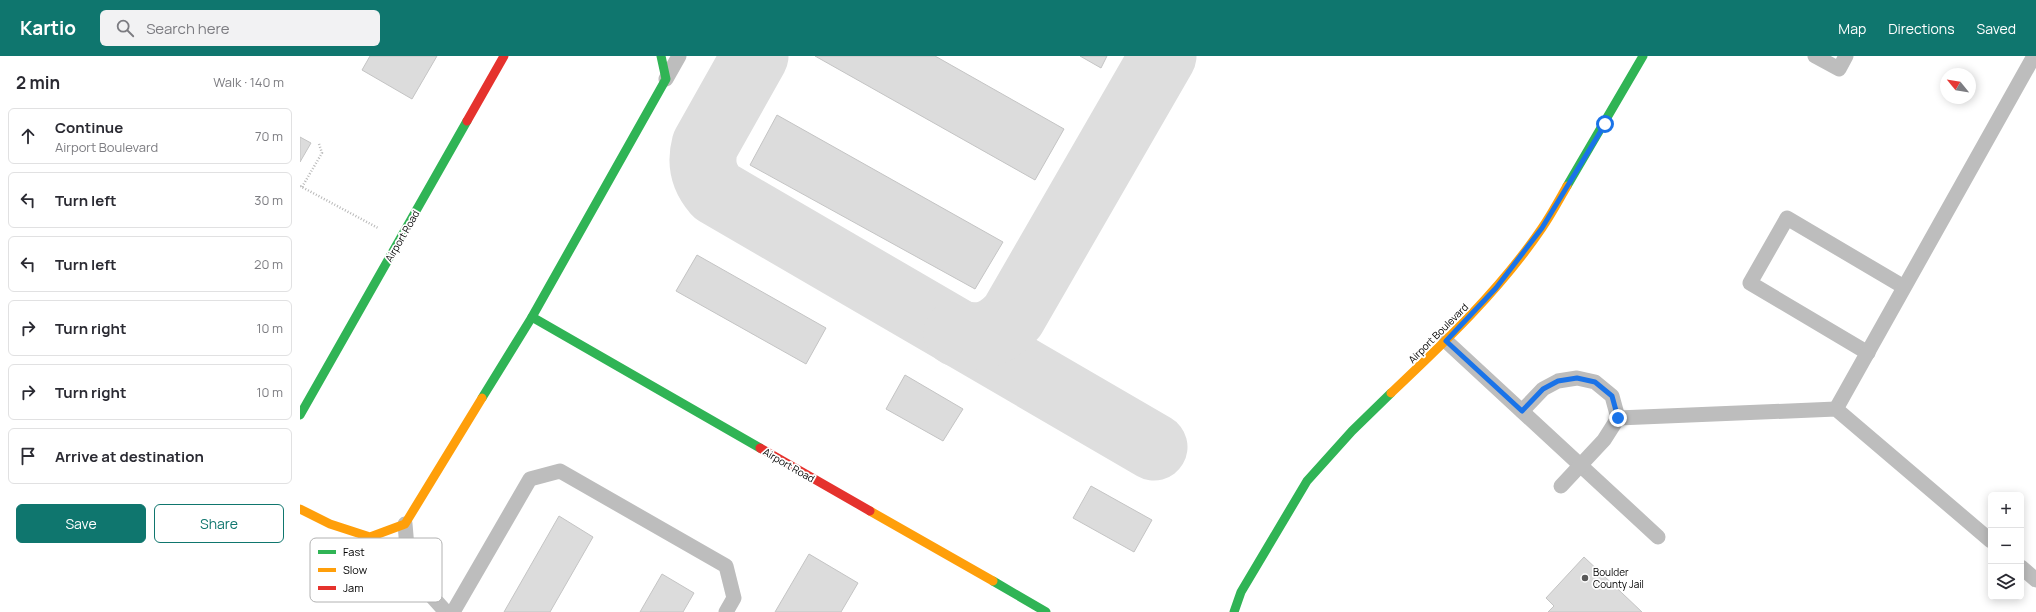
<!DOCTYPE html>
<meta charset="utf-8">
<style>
body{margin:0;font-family:Manrope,sans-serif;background:#f2f2f3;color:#2b2b33}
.controls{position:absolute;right:12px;bottom:12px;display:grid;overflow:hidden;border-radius:6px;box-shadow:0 2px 10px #0003}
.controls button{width:36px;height:36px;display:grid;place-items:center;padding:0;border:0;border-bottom:1px solid #e1e1e2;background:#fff;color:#2b2b33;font:20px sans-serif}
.compass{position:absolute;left:1640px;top:12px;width:36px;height:36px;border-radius:50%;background:#fff;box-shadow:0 2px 10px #0003;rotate:300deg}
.stop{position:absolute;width:12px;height:12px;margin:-9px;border:3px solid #1a73e8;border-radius:50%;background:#fff}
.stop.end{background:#1a73e8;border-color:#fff;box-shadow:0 1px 4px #0008}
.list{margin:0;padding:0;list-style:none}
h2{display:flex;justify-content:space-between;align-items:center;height:52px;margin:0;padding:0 16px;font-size:17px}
h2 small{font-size:13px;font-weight:400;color:#7c7c81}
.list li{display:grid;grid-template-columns:26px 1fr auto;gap:12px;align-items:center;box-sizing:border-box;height:56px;margin:0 8px 8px;padding:0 8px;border:1px solid #e1e1e2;border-radius:6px}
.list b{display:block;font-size:15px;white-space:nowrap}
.list p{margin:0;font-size:13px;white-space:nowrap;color:#7c7c81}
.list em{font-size:13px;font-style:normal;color:#7c7c81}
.actions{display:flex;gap:8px;padding:12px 16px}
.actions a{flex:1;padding:9px 0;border:1px solid #0f766e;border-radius:6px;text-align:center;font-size:14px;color:#0f766e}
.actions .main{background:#0f766e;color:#fff}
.icon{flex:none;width:22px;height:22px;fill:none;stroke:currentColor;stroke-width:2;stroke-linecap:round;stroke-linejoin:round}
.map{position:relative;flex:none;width:1736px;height:556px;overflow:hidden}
header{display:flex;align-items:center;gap:24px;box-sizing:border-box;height:56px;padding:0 20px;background:#0f766e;color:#fff}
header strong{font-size:19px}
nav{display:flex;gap:22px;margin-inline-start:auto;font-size:14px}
.search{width:280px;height:36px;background:#f2f2f3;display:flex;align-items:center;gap:10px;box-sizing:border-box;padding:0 14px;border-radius:6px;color:#7c7c81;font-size:15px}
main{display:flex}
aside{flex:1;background:#fff}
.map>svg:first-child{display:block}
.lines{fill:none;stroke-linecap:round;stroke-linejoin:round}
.taxiway{stroke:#dedede;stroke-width:67}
.building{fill:#dcdcdc;stroke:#c4c4c4}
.path{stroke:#b8b8b8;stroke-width:2.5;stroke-dasharray:1 2;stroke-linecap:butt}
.lane{stroke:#bdbdbd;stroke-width:15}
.fast{stroke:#30b455;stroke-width:9}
.slow{stroke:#ff9f0a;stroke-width:9}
.jam{stroke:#e5322d;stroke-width:9}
.route{stroke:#1a73e8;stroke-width:5}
.poi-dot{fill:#595959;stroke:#fff;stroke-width:1.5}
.labels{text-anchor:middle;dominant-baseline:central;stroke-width:3.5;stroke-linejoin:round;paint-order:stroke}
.street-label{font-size:10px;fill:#000;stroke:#fff}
.poi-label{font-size:10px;fill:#000;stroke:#fff;text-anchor:start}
.key{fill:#fff;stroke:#b2b2b2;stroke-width:1}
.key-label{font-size:11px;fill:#000}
</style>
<header>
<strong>Kartio</strong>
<div class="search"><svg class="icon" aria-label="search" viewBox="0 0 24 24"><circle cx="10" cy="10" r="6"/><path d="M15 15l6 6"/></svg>Search here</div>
<nav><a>Map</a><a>Directions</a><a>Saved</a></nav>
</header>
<main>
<aside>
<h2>2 min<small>Walk · 140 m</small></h2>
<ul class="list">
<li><svg class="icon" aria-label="ahead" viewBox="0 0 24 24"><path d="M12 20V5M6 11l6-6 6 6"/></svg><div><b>Continue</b><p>Airport Boulevard</p></div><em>70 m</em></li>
<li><svg class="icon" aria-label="left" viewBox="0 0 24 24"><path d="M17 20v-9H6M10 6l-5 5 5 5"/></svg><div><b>Turn left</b></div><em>30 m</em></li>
<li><svg class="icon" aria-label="left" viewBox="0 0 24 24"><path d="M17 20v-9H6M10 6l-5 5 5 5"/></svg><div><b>Turn left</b></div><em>20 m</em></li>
<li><svg class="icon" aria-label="right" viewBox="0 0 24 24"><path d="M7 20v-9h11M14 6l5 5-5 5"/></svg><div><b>Turn right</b></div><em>10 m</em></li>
<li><svg class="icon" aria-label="right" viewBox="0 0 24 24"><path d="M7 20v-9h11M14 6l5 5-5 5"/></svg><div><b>Turn right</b></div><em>10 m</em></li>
<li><svg class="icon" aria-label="arrive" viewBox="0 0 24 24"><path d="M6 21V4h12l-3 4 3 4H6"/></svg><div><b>Arrive at destination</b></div></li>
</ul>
<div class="actions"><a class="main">Save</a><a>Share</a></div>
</aside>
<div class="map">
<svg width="1736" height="556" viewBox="0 0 1736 556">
<rect width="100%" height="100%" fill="#fff"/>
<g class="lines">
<g class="taxiway">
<path d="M455,0L405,89C400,108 404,122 416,136L854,391"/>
<path d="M657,277C681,284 697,278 713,260L863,0"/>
</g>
</g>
<g class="building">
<polygon points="70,0 137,0 112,43 62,14"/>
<polygon points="515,0 635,0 764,73 735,124"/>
<polygon points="780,0 807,0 801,12"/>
<polygon points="477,59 703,186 675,233 450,109"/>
<polygon points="0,81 11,87 0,106"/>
<polygon points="397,199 526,272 506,308 376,235"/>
<polygon points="605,319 663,353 643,385 586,353"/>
<polygon points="791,430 852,464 834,496 773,462"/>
<polygon points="259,460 293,481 250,556 204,556"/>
<polygon points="509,498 558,527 541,556 475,556"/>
<polygon points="1284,501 1342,556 1248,556 1254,550 1246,542"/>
<polygon points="362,518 394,537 383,556 340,556"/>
</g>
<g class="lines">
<g class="path">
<polyline points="0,130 78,172"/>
<polyline points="2,131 22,97 19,88"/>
</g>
<g class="lane">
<polyline points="1515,0 1539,13 1546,0"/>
<polyline points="366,23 379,0"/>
<polyline points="1146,285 1358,481"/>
<polyline points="1568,297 1450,227 1487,162 1604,231"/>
<polyline points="1536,353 1734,0"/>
<polyline points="1222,355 1243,333 1258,325 1277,322 1295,326 1312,340 1318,362 1304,384 1261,430"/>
<polyline points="1318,362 1536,353 1691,485"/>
<polyline points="105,468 109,515 146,556"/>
<polyline points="1721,511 1736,524"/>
<polyline points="153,556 230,423 260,415 426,510 434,542 426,556"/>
</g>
<g class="fast">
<polyline points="1267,130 1343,0"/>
<polyline points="232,261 460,392"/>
<polyline points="182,342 232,261 366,23 361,0"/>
<polyline points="0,359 167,65"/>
<polyline points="693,525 746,556"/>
<polyline points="934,556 941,536 1007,425 1052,375 1091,337"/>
</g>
<g class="slow">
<path d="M1091,337C1145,286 1200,234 1242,172C1251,159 1259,144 1267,130"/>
<polyline points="0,453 30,468 70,481 105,468 182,342"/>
<polyline points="570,455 693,525"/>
</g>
<g class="jam">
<polyline points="167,65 204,0"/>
<polyline points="460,392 570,455"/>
</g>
</g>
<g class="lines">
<polyline class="route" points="1305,68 1242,172 1196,232 1146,285 1222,355 1243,333 1258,325 1277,322 1295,326 1312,340 1318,362"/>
</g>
<circle class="poi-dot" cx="1285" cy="522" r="4"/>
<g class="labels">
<g class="street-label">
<text transform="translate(102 180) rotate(-60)">Airport Road</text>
<text transform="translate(1138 277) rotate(-45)">Airport Boulevard</text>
<text transform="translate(489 409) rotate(30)">Airport Road</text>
</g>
<g class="poi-label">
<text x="1293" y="516">Boulder<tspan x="1293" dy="12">County Jail</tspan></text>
</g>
</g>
<rect x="10" y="482" width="132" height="64" rx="6" class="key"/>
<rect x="18" y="494" width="18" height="4" fill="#30b455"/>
<rect x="18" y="512" width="18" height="4" fill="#ff9f0a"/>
<rect x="18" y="530" width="18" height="4" fill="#e5322d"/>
<g class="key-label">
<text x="43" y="500">Fast</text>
<text x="43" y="518">Slow</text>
<text x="43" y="536">Jam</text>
</g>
</svg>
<div class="controls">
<button>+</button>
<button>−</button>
<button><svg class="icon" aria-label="layers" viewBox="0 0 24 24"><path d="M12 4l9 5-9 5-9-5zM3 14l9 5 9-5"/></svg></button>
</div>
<svg class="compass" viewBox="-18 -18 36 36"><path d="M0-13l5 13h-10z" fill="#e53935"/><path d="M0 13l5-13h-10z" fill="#7c7c81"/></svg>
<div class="stop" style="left:1305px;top:68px"></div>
<div class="stop end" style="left:1318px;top:362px"></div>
</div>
</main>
